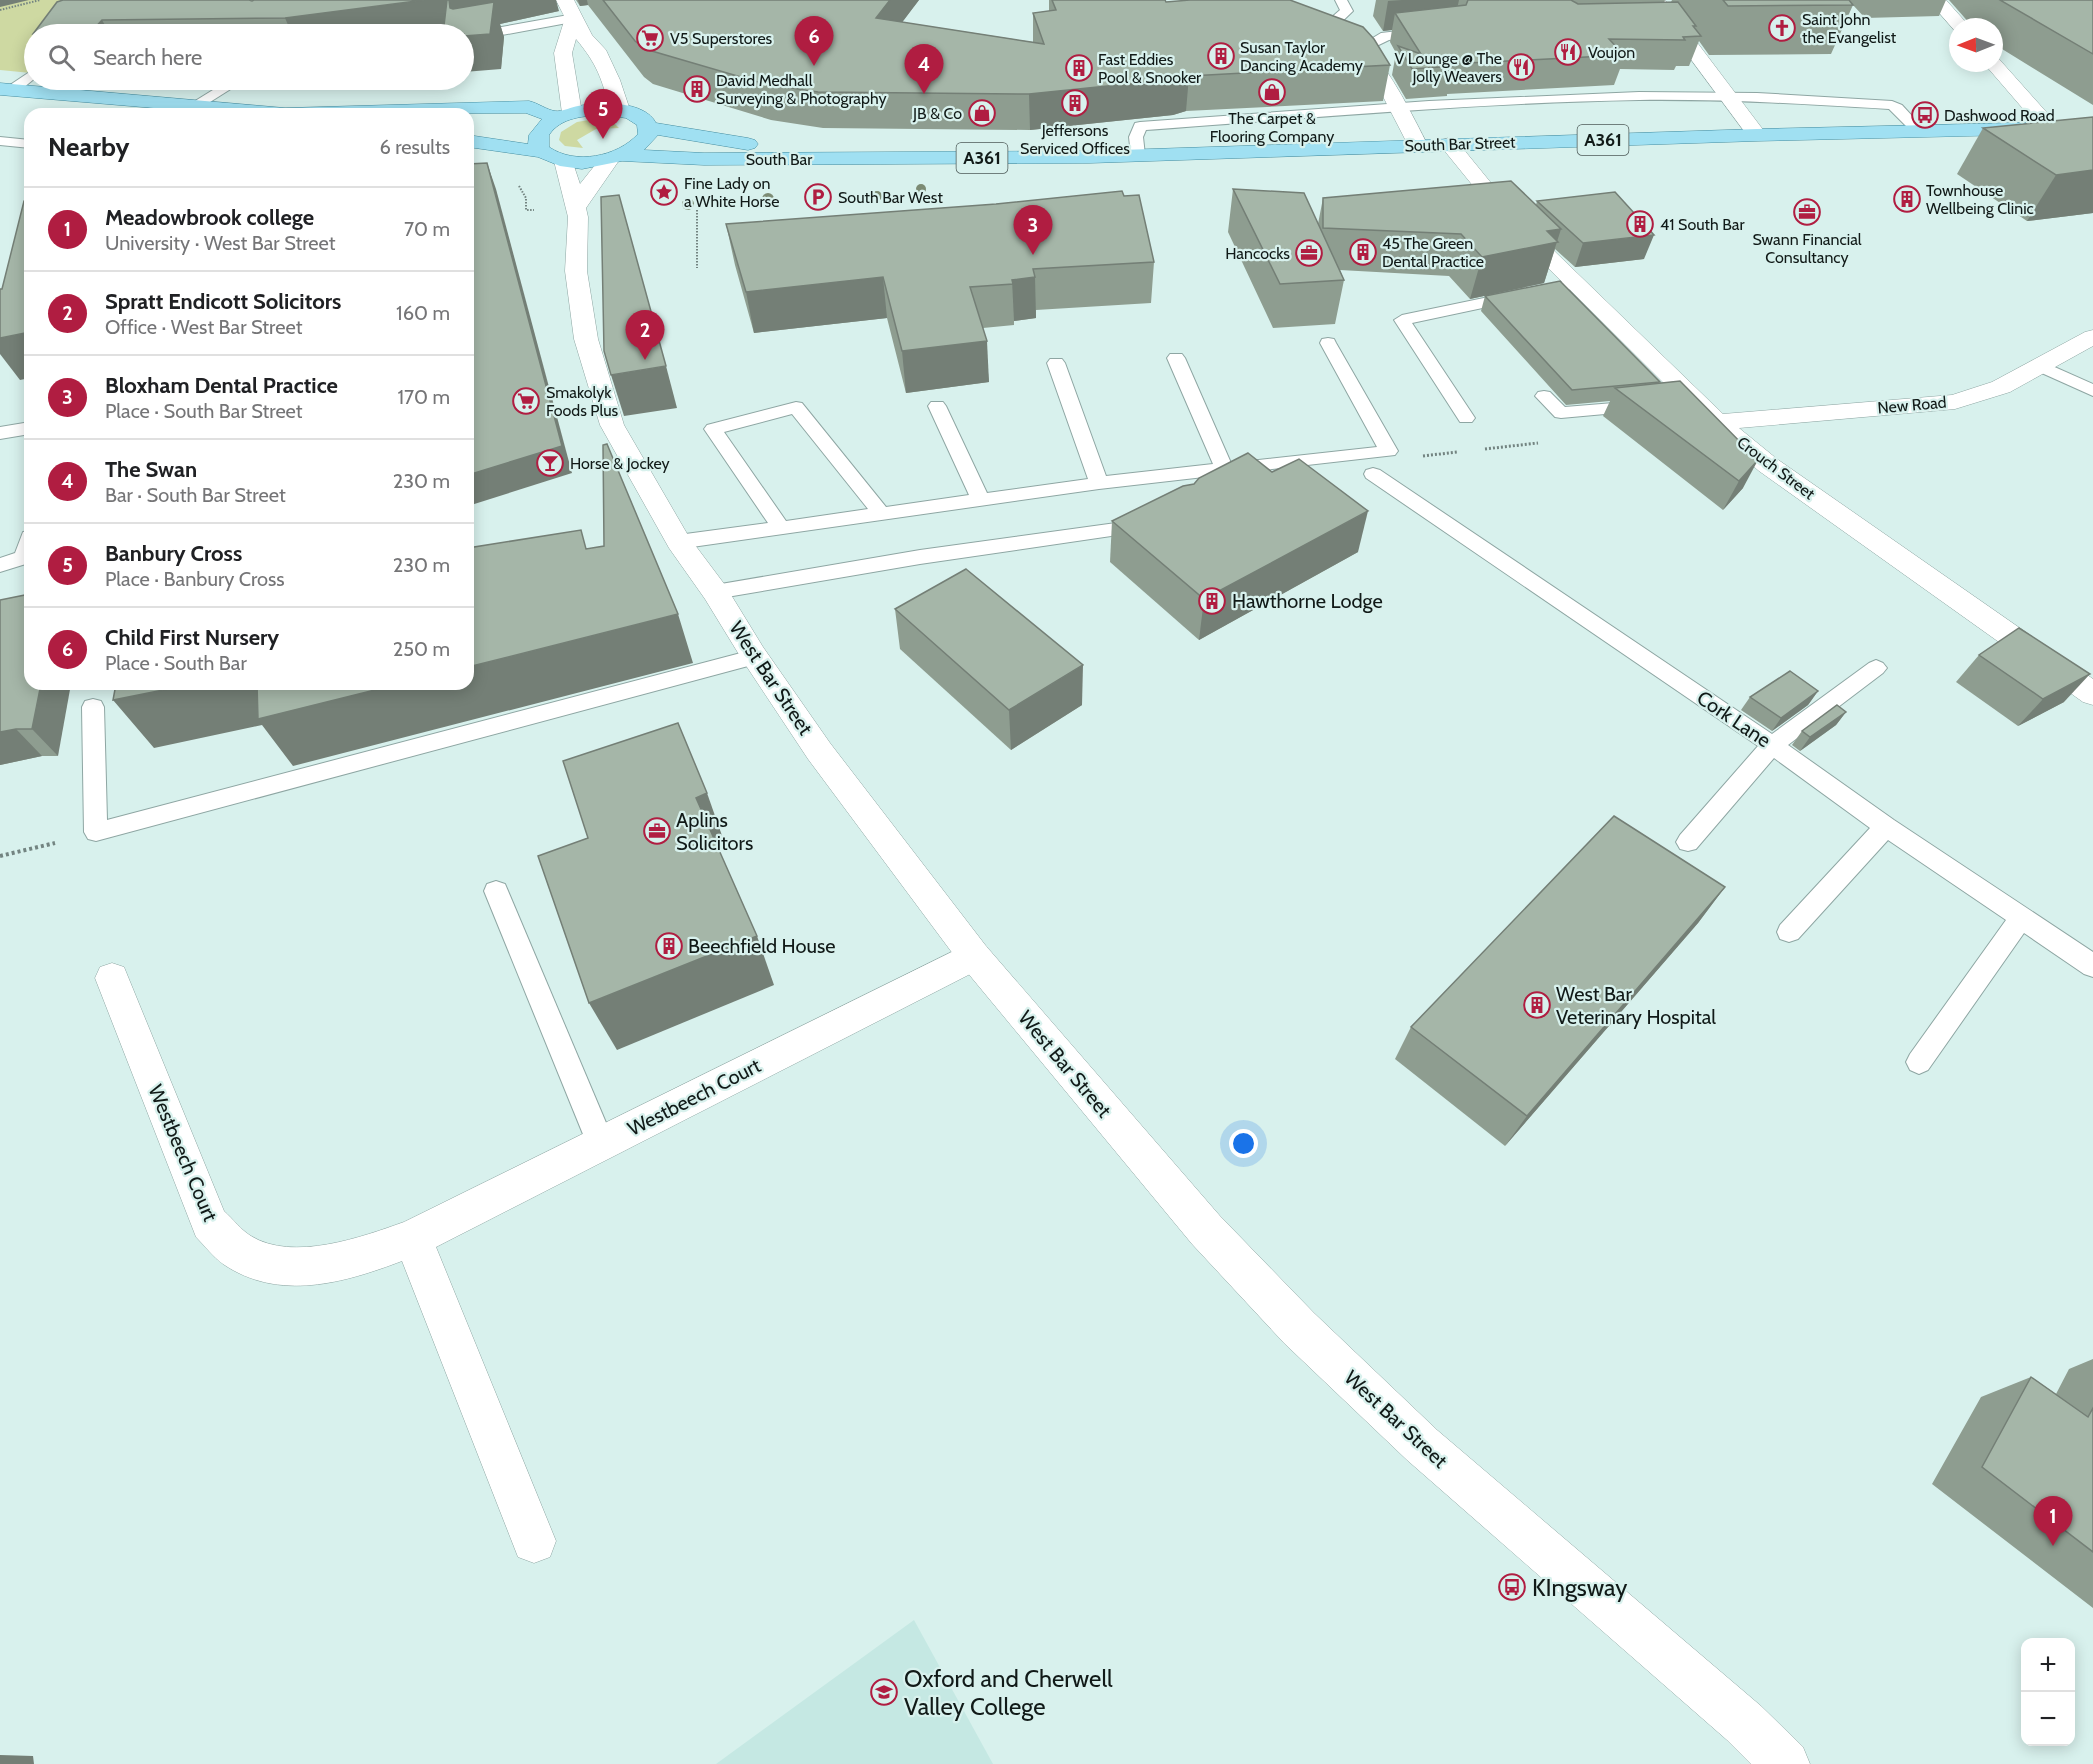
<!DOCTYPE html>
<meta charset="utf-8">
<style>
body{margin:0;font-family:Cabin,sans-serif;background:#f2f2f2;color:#202124}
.controls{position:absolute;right:18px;bottom:18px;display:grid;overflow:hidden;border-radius:12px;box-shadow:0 3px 15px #0003}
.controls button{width:54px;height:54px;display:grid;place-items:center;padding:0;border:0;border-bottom:2px solid #e0e0e0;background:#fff;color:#202124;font:30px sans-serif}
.compass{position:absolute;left:1949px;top:18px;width:54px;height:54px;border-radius:50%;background:#fff;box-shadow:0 3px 15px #0003;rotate:269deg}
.you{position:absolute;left:1244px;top:1144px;width:21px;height:21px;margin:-15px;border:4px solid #fff;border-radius:50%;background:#1a73e8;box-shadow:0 0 0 9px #1a73e833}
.badge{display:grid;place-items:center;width:39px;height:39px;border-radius:50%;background:#b01d41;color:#fff;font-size:20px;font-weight:700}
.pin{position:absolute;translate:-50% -50px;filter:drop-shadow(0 2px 3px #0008)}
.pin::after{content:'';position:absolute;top:32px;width:21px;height:18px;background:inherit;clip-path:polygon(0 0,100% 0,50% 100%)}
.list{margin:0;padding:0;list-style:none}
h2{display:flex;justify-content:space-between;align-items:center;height:78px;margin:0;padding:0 24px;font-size:26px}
h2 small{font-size:20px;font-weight:400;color:#757577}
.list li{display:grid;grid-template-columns:39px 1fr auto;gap:18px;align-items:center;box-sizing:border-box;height:84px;padding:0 24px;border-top:2px solid #e0e0e0}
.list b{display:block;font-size:22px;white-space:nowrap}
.list p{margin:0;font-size:20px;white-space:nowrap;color:#757577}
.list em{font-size:20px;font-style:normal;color:#757577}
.icon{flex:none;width:33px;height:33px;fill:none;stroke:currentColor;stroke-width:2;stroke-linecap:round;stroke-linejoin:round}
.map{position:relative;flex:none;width:2093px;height:1764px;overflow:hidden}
.search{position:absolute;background:#fff;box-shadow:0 3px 15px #0003;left:24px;top:24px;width:450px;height:66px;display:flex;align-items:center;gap:15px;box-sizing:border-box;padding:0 21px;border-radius:33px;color:#757577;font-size:22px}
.panel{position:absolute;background:#fff;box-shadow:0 3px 15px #0003;left:24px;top:108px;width:450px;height:582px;border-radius:18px}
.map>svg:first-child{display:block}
.built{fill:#c5e8e3}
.green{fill:#ced9a2}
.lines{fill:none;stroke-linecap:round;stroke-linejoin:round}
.service-casing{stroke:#8ea6a3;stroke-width:2}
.minor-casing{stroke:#8ea6a3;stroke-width:1}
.tertiary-casing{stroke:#8ea6a3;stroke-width:1}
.secondary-casing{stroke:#8ea6a3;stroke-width:1}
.primary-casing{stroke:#458da0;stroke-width:1}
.path-far2{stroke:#738481;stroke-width:2;stroke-dasharray:1.5 1.5;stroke-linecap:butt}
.path-far1{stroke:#738481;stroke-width:3;stroke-dasharray:2 2;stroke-linecap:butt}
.path{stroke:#738481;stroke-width:4;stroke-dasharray:3 3;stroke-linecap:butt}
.service{fill:#fff;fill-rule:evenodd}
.minor{fill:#fff;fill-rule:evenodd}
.tertiary{fill:#fff;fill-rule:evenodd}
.secondary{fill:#fff;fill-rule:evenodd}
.primary{fill:#a0e0f2;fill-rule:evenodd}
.tree{fill:#7c8b74}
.wall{fill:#8e9d90}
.shaded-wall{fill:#747f76}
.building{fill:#a5b6a8;stroke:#747f76;stroke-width:1.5}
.labels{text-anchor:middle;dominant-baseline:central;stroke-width:4.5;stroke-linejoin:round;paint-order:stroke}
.far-poi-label{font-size:16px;fill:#111a18;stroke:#d8f1ed;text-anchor:start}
.far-street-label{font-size:16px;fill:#111a18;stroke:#d8f1ed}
.shield{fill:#d8f1ed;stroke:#4d5a58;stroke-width:1.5}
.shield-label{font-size:18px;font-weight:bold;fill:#111a18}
.poi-label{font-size:20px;fill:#111a18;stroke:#d8f1ed;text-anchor:start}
.street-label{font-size:20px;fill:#111a18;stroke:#d8f1ed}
.near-poi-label{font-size:24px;fill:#111a18;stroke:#d8f1ed;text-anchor:start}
</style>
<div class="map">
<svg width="2093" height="1764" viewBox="0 0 2093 1764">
<rect width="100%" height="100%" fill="#d8f1ed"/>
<polygon class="built" points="914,1620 993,1764 716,1764"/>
<g class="green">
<polygon points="0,0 95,0 34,34 34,69 31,73 0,70"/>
<polygon points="589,120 613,122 619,128 596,129 577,140 583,148 565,146 559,140 561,132 577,122"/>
</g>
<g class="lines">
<g class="service-casing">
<g id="service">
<polygon points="1335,0 1347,0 1353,11 1327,36 1317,36 1316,33 1317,30 1340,10"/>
<polygon points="574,14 580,18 578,21 464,42 462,34"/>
<polygon points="1424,28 1430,32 1429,35 1389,40 1358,55 1351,51 1381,33"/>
<polygon points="34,69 34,79 17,93 7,93 5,90 7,87"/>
<polygon points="229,80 245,80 199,109 194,110 187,106"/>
<path d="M1639,92L1757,93L1892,101L1902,105L1926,131L1924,134H1914L1889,109C1806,104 1723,99 1639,100C1475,103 1310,118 1146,130L1143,137L1145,155L1138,159L1131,155L1129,137L1135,123L1140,122L1429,101Z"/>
<polygon points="0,137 30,140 30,148 0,145"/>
<polygon points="1575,279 1581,281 1583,284 1581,287 1412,323 1475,418 1472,422 1460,422 1394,320 1402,315"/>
<path d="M1328,338L1334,339L1336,343L1398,451L1395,455L1099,489L678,549L671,547L668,542L671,537L678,535L768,523L704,429L707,425L796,402L802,403L886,507L969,495L928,406L931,402H943L946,406L987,493L1088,479L1047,363L1050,359H1062L1065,363L1106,476L1213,464L1167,358L1170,354H1182L1185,358L1231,463L1377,447L1320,343L1322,339ZM792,414L868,509L786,521L724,432Z"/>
<polygon points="2041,361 2093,384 2093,396 2035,370 2032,366 2035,362"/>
<polygon points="1544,391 1550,392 1565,407 1638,401 1644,402 1647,406 1644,410 1638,411 1561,418 1555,417 1535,396 1538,392"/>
<polygon points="30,422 30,434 0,439 0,427"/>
<polygon points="1373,468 1380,470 1772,734 1869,663 1876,660 1883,663 1887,668 1883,673 1788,745 1894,820 2093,952 2093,977 2084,974 2024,933 1928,1070 1919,1074 1910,1070 1906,1062 1910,1054 2006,920 1888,840 1798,939 1789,942 1780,939 1777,932 1780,925 1870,828 1774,758 1696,849 1688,851 1680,849 1676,842 1680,835 1758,746 1366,478 1364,474 1366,470"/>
<polygon points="1145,519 1152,520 1155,525 1152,530 920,564 715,599 708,597 705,592 708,587 715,585 920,550"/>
<polygon points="30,531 29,563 0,572 0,558 15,553 23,532"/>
<polygon points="756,649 763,652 767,657 763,662 96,841 88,839 84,832 82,707 85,701 93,699 101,701 104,707 107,820"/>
<polygon points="496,881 505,884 508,891 615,1144 611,1153 601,1157 591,1153 587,1144 484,891 487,884"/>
</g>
</g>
<g class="minor-casing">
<g id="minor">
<polygon points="1647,0 1665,0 1764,131 1767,135 1764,139 1750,139"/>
<polygon points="1928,0 1946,0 1970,27 1958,27 1958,32 1955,31"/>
<path d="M1359,46C1384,52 1415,122 1428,145L1425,149H1411L1408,145L1376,83L1350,51L1353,47Z"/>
<polygon points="1994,58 1999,59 2057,124 2060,128 2057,132 2043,132 1987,67 1984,63 1994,63"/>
<polygon points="1449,138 1456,140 1518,216 1723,414 1952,395 1992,382 2085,332 2093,330 2093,346 2010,392 1955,409 1739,428 1777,459 2093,679 2093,705 2083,702 1759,471 1708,427 1504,224 1439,144 1442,140"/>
<path d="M974,941L986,946L991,956L986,966L436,1247L556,1541L550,1557L534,1563L518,1557L402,1261C344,1283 279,1302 223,1264C213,1257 205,1246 196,1237L95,978L100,967L112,963L124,967L224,1211C233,1219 241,1230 251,1236C293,1262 362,1237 404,1222Z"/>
</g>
</g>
<g class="tertiary-casing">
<path id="tertiary" d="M556,0H574L592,35L606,50L620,80L630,110L627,114H613L610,110C602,79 597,64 576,39L572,53L582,113L579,117H565L562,113L554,53L565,18Z"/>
</g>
<g class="secondary-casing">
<polygon id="secondary" points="610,153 617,155 620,159 586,208 588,217 587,271 598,339 624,425 689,537 725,585 763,647 830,743 986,946 1220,1216 1314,1313 1437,1430 1761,1706 1803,1747 1810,1764 1751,1764 1727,1740 1407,1460 1284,1343 1192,1244 962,966 808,759 743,661 705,599 669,548 600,425 574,339 565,271 568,217 554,161 557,157 571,157 580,184 603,155"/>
</g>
<g class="primary-casing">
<path id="primary" d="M0,83L285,108L529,101C538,103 547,110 555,111C562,112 571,107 578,106C600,102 644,100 656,123L748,138L755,140L758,144L755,148L748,150L658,135L644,150L704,153L1090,151L1757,129L2093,121V133L1757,141L1090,163L704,165L622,161L582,169L560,166L538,157L468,147V135L528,144L529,135L542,119L526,113L225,114L0,95ZM604,115L626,118L637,125L638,134C617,157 575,165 549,147V135C561,117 584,116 604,115Z"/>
</g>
<g class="path-far2">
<polyline points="0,10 40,0"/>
<polyline points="519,186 526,198 526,210 534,210"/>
<polyline points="697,210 697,268"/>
</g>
<g class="path-far1">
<polyline points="1485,449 1538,443"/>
<polyline points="1423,456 1457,452"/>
</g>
<polyline class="path" points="0,856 55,843"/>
<use href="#service" class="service"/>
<use href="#minor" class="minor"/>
<use href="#tertiary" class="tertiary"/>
<use href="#secondary" class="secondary"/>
<use href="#primary" class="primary"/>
</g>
<g class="tree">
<circle cx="921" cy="189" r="5"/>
<circle cx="877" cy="196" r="5"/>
<circle cx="819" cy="198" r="6"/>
<circle cx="768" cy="199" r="6"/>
<circle cx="688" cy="204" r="6"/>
</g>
<g class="wall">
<polygon points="576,0 919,0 902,22 1033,42 1033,13 1049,11 1049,0 1165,0 1166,2 1390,65 1383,101 1186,111 1173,115 1030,130 823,128 771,120 653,84 644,77 588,5 580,6"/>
<polygon points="1376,0 1665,0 1664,3 1671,2 1672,0 1946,0 1939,16 1865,18 1853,5 1831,54 1709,55 1699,41 1689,66 1676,66 1674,70 1620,69 1614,85 1447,94 1447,96 1406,99 1392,75 1396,53 1390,42 1392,30 1383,31 1373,16"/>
<polygon points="1949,0 2093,0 2093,105 1994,44 1994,27 1970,27 1971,25"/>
<polygon points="63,1 559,11 500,24 504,37 501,69 443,34 34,34 34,36 33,34"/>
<polygon points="2093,117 2093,213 2027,221 1957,174 1983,128"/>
<polygon points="1233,189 1318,224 1323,198 1536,205 1537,201 1644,259 1575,267 1555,249 1544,283 1470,299 1449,276 1340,270 1344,280 1335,324 1273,328 1228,232"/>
<polygon points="726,224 1154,262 1151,303 1036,310 1036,318 1014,321 1014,325 983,328 989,382 906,393 887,318 754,333 735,265"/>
<polygon points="1485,296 1660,382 1659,383 1680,381 1743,488 1723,510 1603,416 1610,401 1566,405 1481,311"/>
<polygon points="1272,472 1358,552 1199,640 1110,562 1112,521"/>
<polygon points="0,600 58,756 42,756 0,765"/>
<polygon points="895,609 1082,705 1011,750 900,649"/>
<polygon points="1979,655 2064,702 2018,726 1956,682"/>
<polygon points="1818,691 1808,705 1772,731 1741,710 1750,697"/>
<polygon points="1846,712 1836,725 1800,751 1792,745 1802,731"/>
<polygon points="1725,887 1698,923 1505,1146 1395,1059 1411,1027"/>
<polygon points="2093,1359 2093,1608 1932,1484 1981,1397 2031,1377 2056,1394 2069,1369"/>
</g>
<g class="shaded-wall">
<polygon points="0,0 29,0 0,7"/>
<polygon points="424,0 556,0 559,11 500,24 504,37 501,69 464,72 464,36 458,32 437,34 292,34 285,18"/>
<polygon points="578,0 587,0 588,5 580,6"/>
<polygon points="890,0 919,0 879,53 876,18"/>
<polygon points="1402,0 1459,0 1454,23 1395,13 1392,30 1383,31 1388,1"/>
<polygon points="102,20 110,34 94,34 92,31"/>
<polygon points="1189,76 1186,111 1173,115 1030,130 1029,94"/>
<polygon points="487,163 496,189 572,473 468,506 468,475"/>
<polygon points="2093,170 2093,213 2027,221 2056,175"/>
<polygon points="1561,229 1544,283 1470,299 1482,257 1547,231"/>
<polygon points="1654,235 1644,259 1575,267 1583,243"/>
<polygon points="883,277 887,318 754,333 746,292"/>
<polygon points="1035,277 1036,318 1014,321 1012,280"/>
<polygon points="30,332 30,378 20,380 0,354 0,338"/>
<polygon points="987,341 989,382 906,393 902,351"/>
<polygon points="666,366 677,408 624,416 611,375"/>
<polygon points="1758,460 1743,488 1723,510 1739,481"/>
<polygon points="1368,511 1358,552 1199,640 1204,599"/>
<polygon points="678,614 693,663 293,766 262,725 154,748 113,700 193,684 468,684 468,667"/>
<polygon points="1083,665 1082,705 1011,750 1009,710"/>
<polygon points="2090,674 2064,702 2018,726 2043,699"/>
<polygon points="41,684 71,684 58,756 32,729"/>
<polygon points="1818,691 1808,705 1772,731 1781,718"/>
<polygon points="1846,712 1836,725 1800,751 1810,737"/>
<polygon points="16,729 42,756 0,765 0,732"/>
<polygon points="707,793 726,847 715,851 696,798"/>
<polygon points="1725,887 1698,923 1505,1146 1527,1116"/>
<polygon points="757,936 774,985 617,1050 589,1003"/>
<polygon points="0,1755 33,1756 34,1764 0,1764"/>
</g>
<g class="building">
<polygon points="63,0 249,0 252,1 254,0 424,0 285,18 102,20 92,31 33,34 57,2"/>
<polygon points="447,0 449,0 450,8 453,9 494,2 490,34 464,36 464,34 443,34"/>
<polygon points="603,0 890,0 876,18 1044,44 1033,13 1056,10 1052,0 1165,0 1166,2 1190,0 1290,0 1363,27 1374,39 1390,65 1189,76 1176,79 1029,94 818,92 765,84 645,49 635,41"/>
<polygon points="1468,0 1571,0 1578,4 1678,2 1696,26 1693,26 1701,36 1683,37 1685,40 1609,39 1624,55 1449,64 1454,66 1412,69 1398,46 1421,54 1395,13 1466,5"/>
<polygon points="1723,0 1849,0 1853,5 1728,6"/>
<polygon points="2000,0 2093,0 2093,54"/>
<polygon points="2093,117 2093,170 2056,175 1983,128"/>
<polygon points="487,163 562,446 468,475 468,164"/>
<polygon points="1511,181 1561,229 1547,231 1558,242 1482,257 1461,234 1323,228 1323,198"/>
<polygon points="1233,189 1304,193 1344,280 1280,284"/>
<polygon points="1122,191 1124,196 1139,195 1154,262 1033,269 1035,277 1012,280 1013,284 970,287 987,341 902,351 883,277 746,292 726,224 996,204"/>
<polygon points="1615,192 1654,235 1583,243 1537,201"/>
<polygon points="30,194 30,332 0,338 0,289 2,289 24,201"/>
<polygon points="619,195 666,366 611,375 604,351 601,197"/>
<polygon points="1560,281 1660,382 1572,390 1485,296"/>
<polygon points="1680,381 1758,460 1739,481 1615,388"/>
<polygon points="607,444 678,614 468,667 468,548 581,530 586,549 604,546 603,445"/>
<polygon points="1248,453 1272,472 1299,459 1368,511 1204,599 1112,521 1183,486 1194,484 1199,478"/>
<polygon points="966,569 1083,665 1009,710 895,609"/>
<polygon points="30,594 30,684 41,684 32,729 16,729 0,732 0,600"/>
<polygon points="2019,628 2090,674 2043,699 1979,655"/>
<polygon points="1790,671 1818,691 1781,718 1750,697"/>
<polygon points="116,684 193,684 113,700"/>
<polygon points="257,684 399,684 258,719"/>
<polygon points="1837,705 1846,712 1810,737 1802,731"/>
<polygon points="678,723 707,793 696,798 757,936 589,1003 538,856 588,838 563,761"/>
<polygon points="1614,816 1725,887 1527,1116 1411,1027"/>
<polygon points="2031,1377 2088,1417 2093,1408 2093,1552 1982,1467"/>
</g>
<defs>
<g id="church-ring" transform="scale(1.35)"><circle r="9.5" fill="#d8f1ed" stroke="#b01d41" stroke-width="1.5"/><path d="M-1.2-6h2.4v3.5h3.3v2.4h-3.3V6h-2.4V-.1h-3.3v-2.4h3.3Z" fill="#b01d41"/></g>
<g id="supermarket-ring" transform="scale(1.35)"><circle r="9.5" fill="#d8f1ed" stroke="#b01d41" stroke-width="1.5"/><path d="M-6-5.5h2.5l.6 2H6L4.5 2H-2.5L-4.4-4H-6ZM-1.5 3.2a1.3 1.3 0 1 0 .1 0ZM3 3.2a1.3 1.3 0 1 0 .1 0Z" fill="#b01d41"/></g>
<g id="restaurant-ring" transform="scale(1.35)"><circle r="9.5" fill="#d8f1ed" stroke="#b01d41" stroke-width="1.5"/><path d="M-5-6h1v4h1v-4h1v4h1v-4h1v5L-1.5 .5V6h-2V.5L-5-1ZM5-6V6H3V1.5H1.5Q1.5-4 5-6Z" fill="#b01d41"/></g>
<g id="building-ring" transform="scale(1.35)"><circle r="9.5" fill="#d8f1ed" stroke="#b01d41" stroke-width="1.5"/><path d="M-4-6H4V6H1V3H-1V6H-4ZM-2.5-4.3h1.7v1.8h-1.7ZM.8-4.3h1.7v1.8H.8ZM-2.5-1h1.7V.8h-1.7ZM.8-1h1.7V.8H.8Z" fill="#b01d41"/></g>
<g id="shop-ring" transform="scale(1.35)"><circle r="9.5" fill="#d8f1ed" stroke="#b01d41" stroke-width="1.5"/><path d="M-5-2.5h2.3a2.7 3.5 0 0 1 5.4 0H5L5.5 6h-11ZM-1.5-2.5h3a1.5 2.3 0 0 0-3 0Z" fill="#b01d41"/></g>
<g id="bus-ring" transform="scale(1.35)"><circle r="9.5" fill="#d8f1ed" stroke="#b01d41" stroke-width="1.5"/><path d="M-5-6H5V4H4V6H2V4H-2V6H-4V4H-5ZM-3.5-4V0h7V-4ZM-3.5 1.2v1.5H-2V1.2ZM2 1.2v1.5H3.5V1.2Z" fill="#b01d41"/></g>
<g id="sight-ring" transform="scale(1.35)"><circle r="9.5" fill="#d8f1ed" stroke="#b01d41" stroke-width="1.5"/><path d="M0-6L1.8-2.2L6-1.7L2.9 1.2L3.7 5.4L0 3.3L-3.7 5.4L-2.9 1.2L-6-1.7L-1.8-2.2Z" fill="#b01d41"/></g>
<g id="parking-ring" transform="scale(1.35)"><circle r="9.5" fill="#d8f1ed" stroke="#b01d41" stroke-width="1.5"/><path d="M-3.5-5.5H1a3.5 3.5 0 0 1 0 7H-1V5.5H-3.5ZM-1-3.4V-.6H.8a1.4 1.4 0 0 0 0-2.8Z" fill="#b01d41"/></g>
<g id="office-ring" transform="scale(1.35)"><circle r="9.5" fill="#d8f1ed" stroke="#b01d41" stroke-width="1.5"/><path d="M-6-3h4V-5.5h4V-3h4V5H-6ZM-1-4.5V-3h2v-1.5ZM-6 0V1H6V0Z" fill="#b01d41"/></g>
<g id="bar-ring" transform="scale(1.35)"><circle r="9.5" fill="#d8f1ed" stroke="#b01d41" stroke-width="1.5"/><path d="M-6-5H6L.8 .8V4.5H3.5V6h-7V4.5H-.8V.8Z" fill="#b01d41"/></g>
<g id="university-ring" transform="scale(1.35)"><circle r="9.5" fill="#d8f1ed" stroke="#b01d41" stroke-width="1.5"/><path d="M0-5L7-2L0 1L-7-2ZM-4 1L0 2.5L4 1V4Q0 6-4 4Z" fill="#b01d41"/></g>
</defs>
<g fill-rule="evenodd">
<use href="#church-ring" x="1782" y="28"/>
<use href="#supermarket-ring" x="650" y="38"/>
<use href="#restaurant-ring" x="1568" y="52"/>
<use href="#building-ring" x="1221" y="56"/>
<use href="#restaurant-ring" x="1521" y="67"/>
<use href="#building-ring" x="1079" y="68"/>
<use href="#building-ring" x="697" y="89"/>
<use href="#shop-ring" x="1272" y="92"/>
<use href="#building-ring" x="1075" y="103"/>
<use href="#shop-ring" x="982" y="113"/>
<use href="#bus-ring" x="1925" y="115"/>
<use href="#sight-ring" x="664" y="192"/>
<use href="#parking-ring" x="818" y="197"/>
<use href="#building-ring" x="1907" y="199"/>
<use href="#office-ring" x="1807" y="212"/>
<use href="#building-ring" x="1640" y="224"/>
<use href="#building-ring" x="1363" y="252"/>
<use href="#office-ring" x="1309" y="253"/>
<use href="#supermarket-ring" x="526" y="401"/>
<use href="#bar-ring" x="550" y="463"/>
<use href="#building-ring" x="1212" y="601"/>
<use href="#office-ring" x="657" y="831"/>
<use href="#building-ring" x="669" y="946"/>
<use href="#building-ring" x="1537" y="1005"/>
<use href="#bus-ring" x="1512" y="1587"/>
<use href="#university-ring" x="884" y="1692"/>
</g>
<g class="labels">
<g class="far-poi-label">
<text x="1802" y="19">Saint John<tspan x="1802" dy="18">the Evangelist</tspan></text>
<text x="670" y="38">V5 Superstores</text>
<text x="1240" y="47">Susan Taylor<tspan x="1240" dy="18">Dancing Academy</tspan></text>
<text x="1588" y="52">Voujon</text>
<text x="1502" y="58" text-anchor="end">V Lounge @ The<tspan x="1502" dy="18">Jolly Weavers</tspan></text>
<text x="1098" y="59">Fast Eddies<tspan x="1098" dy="18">Pool &amp; Snooker</tspan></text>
<text x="716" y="80">David Medhall<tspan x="716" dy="18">Surveying &amp; Photography</tspan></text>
<text x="962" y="113" text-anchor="end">JB &amp; Co</text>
<text x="1944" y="115">Dashwood Road</text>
<text x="1272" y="118" text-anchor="middle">The Carpet &amp;<tspan x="1272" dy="18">Flooring Company</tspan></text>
<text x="1075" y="130" text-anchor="middle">Jeffersons<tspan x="1075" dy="18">Serviced Offices</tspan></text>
<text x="684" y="183">Fine Lady on<tspan x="684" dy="18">a White Horse</tspan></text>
<text x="1926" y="190">Townhouse<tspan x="1926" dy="18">Wellbeing Clinic</tspan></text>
<text x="838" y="197">South Bar West</text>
<text x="1660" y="224">41 South Bar</text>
<text x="1807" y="239" text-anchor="middle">Swann Financial<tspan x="1807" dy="18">Consultancy</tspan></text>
<text x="1382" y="243">45 The Green<tspan x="1382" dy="18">Dental Practice</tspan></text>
<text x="1290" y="253" text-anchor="end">Hancocks</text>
<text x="546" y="392">Smakolyk<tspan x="546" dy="18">Foods Plus</tspan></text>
<text x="570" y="463">Horse &amp; Jockey</text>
</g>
<g class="far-street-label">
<text transform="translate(1460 144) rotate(-2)">South Bar Street</text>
<text x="779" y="159">South Bar</text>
<text transform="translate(1912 405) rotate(-5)">New Road</text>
<text transform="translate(1776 468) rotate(37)">Crouch Street</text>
</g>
<g class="shield">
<rect x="1577.5" y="125" width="51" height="30" rx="4.5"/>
<rect x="956.5" y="143" width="51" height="30" rx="4.5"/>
</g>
<g class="shield-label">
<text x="1603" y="140">A361</text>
<text x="982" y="158">A361</text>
</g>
<g class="poi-label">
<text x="1232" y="601">Hawthorne Lodge</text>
<text x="676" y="820">Aplins<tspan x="676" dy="23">Solicitors</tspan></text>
<text x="688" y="946">Beechfield House</text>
<text x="1556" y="994">West Bar<tspan x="1556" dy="23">Veterinary Hospital</tspan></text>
</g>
<g class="street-label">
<text transform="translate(771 678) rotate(56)">West Bar Street</text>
<text transform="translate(1734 719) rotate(34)">Cork Lane</text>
<text transform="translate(1065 1064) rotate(50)">West Bar Street</text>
<text transform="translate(694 1097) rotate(-27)">Westbeech Court</text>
<text transform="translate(183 1153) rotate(67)">Westbeech Court</text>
<text transform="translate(1396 1419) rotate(43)">West Bar Street</text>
</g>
<g class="near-poi-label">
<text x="1532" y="1587">KIngsway</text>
<text x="904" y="1678">Oxford and Cherwell<tspan x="904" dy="28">Valley College</tspan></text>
</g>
</g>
</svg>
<div class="controls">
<button>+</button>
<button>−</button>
</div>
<svg class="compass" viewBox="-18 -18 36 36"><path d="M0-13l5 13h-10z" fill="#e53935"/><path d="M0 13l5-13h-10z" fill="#757577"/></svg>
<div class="you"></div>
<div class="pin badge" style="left:2053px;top:1546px">1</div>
<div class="pin badge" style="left:645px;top:360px">2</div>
<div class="pin badge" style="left:1033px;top:255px">3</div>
<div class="pin badge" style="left:924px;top:94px">4</div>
<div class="pin badge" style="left:603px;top:139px">5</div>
<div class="pin badge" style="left:814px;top:66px">6</div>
<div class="search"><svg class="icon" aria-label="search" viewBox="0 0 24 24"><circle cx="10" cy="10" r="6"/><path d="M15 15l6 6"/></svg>Search here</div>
<section class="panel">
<h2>Nearby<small>6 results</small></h2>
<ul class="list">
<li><span class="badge">1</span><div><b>Meadowbrook college</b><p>University · West Bar Street</p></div><em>70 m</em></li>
<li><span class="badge">2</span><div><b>Spratt Endicott Solicitors</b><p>Office · West Bar Street</p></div><em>160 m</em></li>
<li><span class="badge">3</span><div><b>Bloxham Dental Practice</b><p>Place · South Bar Street</p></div><em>170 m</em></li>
<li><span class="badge">4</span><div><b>The Swan</b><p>Bar · South Bar Street</p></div><em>230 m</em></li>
<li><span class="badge">5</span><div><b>Banbury Cross</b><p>Place · Banbury Cross</p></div><em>230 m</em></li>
<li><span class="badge">6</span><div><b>Child First Nursery</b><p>Place · South Bar</p></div><em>250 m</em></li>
</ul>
</section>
</div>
